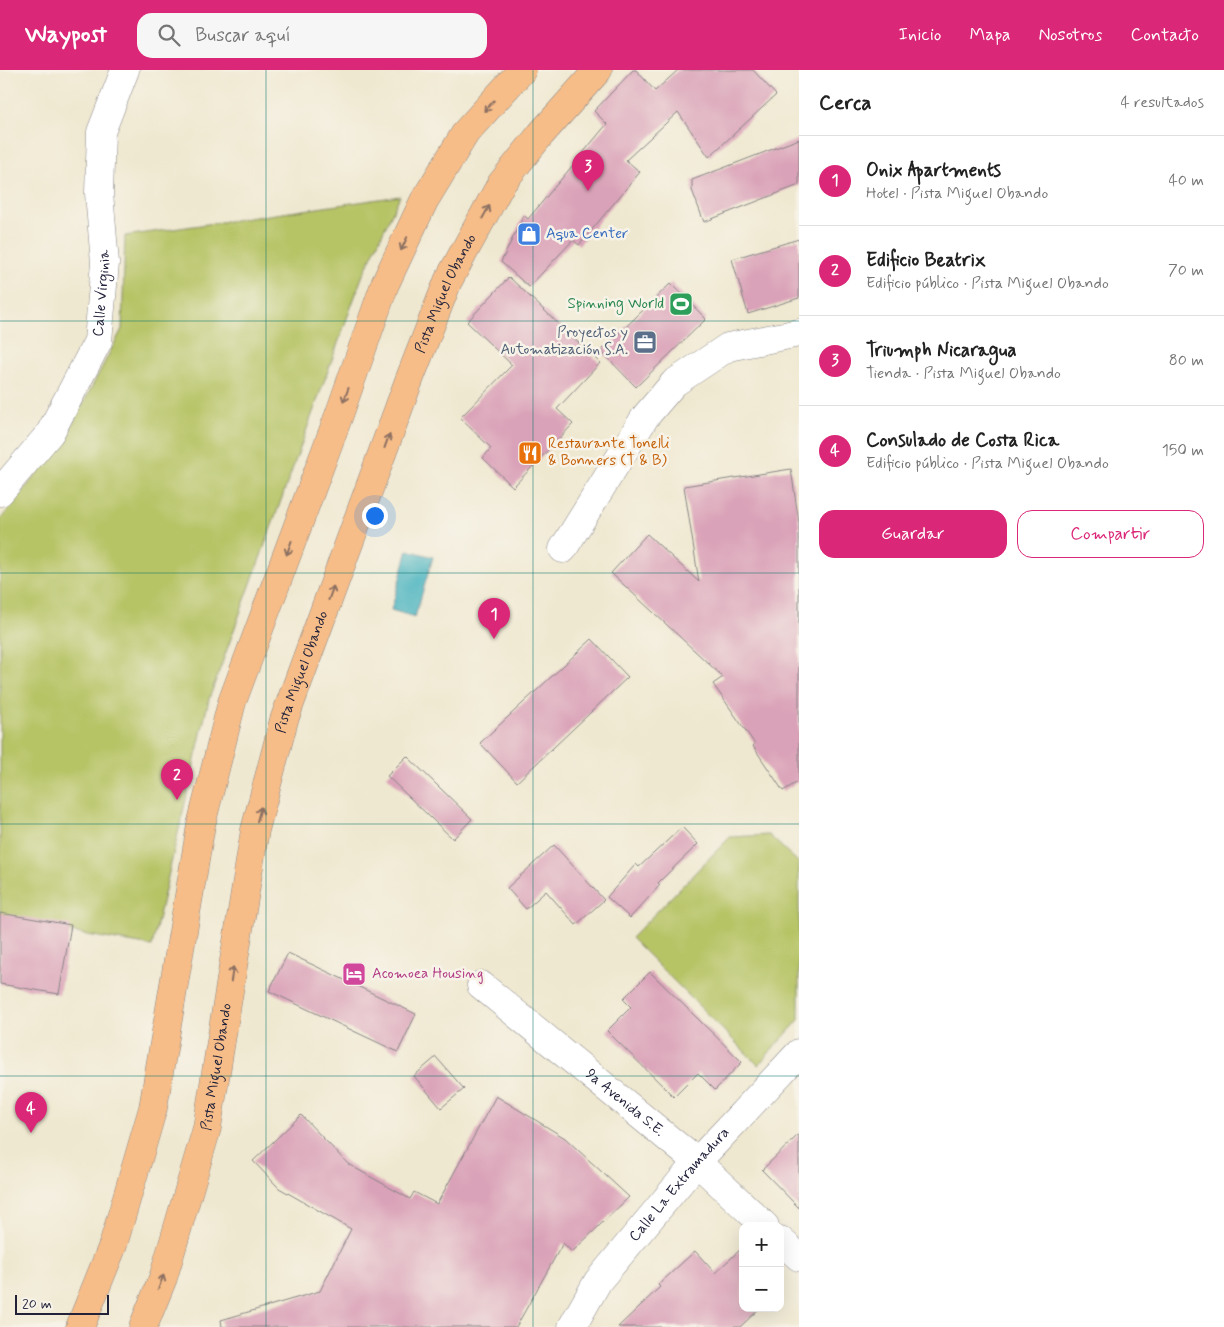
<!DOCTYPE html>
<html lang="es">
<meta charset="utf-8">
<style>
body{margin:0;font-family:Mynerve,sans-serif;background:#f6f6f6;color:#222}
.controls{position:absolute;right:15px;bottom:15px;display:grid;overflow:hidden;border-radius:10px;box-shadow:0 5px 20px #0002}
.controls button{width:45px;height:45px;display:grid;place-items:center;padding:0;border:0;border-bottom:1px solid #e0e0e0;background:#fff;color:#222;font:25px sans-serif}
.scale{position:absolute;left:15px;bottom:12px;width:94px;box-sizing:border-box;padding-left:5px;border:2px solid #22223b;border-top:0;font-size:14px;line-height:18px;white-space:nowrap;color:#22223b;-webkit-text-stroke:4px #f7f3e8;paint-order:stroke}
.you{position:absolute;left:374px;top:445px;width:18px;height:18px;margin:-12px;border:4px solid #fff;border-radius:50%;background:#1a73e8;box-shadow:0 0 0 8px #1a73e833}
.badge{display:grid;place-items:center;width:32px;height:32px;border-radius:50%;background:#db2777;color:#fff;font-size:16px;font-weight:700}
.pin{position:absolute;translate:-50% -41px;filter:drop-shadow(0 1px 2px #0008)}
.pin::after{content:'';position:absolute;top:26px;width:18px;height:15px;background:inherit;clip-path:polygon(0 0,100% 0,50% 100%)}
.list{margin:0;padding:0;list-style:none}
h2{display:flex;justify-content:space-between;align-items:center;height:65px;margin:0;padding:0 20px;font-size:21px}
h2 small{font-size:16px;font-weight:400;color:#767676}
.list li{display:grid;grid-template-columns:32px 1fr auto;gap:15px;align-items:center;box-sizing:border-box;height:90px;padding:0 20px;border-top:1px solid #e0e0e0}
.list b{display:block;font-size:19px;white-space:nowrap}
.list p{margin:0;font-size:16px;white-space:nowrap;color:#767676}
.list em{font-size:16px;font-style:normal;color:#767676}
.actions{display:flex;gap:10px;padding:15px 20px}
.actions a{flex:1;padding:11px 0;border:1px solid #db2777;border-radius:15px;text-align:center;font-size:18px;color:#db2777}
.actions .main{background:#db2777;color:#fff}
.icon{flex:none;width:28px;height:28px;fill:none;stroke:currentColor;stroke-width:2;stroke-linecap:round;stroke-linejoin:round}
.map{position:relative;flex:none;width:799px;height:1257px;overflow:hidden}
header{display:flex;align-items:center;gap:30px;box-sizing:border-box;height:70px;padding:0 25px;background:#db2777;color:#fff}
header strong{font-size:24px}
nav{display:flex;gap:28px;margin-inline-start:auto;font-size:18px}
.search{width:350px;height:45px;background:#f6f6f6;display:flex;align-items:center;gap:12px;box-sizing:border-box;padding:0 18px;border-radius:15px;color:#767676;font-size:19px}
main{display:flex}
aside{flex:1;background:#fff}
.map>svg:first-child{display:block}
.green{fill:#b7c466;stroke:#6c7350}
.water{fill:#41b0bd;stroke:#32697c}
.building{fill:#daa2b8}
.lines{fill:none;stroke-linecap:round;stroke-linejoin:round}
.minor-casing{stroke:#888586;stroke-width:29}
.major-casing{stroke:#888586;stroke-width:29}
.minor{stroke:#fff;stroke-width:28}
.major{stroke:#f7bd88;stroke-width:28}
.oneway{stroke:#8c7062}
.grid{fill:none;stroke:#0f766e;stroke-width:1;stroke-opacity:0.55}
.labels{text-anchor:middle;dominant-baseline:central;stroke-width:5;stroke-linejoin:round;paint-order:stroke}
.shop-label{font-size:15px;fill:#366cbe;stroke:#f7f3e8;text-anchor:start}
.street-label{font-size:15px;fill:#22223b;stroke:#f7f3e8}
.leisure-label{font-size:15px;fill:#27864d;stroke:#f7f3e8;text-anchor:end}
.service-label{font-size:15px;fill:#4e5e75;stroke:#f7f3e8;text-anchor:end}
.food-label{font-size:15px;fill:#c56008;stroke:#f7f3e8;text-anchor:start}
.hotel-label{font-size:15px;fill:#b23c85;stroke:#f7f3e8;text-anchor:start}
</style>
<header>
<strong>Waypost</strong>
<div class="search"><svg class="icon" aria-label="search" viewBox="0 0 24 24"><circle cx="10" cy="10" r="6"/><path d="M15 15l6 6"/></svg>Buscar aquí</div>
<nav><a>Inicio</a><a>Mapa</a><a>Nosotros</a><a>Contacto</a></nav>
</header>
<main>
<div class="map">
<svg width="799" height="1257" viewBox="0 0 799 1257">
<rect width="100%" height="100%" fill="#f7f3e8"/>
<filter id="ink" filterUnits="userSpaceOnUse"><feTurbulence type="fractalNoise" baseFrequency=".02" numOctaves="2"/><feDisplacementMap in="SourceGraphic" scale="10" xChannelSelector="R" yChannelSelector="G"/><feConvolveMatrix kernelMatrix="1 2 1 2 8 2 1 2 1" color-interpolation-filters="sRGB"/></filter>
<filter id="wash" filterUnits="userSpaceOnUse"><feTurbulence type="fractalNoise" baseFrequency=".0096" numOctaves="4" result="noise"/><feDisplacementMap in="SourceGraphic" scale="20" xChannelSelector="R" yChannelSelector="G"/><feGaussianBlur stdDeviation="1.12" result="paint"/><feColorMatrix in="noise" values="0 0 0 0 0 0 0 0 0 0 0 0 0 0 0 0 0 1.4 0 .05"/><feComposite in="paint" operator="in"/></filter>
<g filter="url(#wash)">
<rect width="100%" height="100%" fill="#efe8d0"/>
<g class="green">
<polygon points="400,126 362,207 209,629 152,876 0,850 0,450 65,368 122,259 125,166"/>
<polygon points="769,765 799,793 799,950 758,995 631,868 730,767"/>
</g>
<polygon class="water" points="408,480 433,487 415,547 391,540"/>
<g id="blocks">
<g class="building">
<polygon points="633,0 636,0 655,21 678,0 753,0 776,25 709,87 678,42 626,90 640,102 579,175 573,170 529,217 501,192 524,145 528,149 607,54 594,41"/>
<polygon points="799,69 799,115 704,152 692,120 692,110"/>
<polygon points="799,169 799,228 748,244 732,189"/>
<polygon points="509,207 600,293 557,339 573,354 513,417 483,388 491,378 460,348 512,295 467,252"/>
<polygon points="671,213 706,249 636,317 601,281"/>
<polygon points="791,399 799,453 799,711 783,721 753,676 755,674 713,614 723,607 611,503 647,464 699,512 684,416"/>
<polygon points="592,569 628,607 517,712 480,673"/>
<polygon points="407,686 472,749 453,769 387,706"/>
<polygon points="682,757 698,774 658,813 660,815 630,848 607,827 636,794 639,797"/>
<polygon points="554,775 604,830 576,855 546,821 526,839 507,818"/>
<polygon points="0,843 71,855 59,924 0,914"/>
<polygon points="288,883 416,944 398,982 269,921"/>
<polygon points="650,902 742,992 715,1020 698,1003 674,1027 607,961 631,937 623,929"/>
<polygon points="436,987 464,1019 441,1038 414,1006"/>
<polygon points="496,1026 565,1068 629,1127 572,1182 563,1173 516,1257 222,1257 221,1250 320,1221 351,1159 279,1118 253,1091 301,1045 348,1094 410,1129 414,1122 437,1134"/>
<polygon points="799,1064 799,1138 762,1100"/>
<polygon points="742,1178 743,1238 760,1238 740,1257 618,1257 660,1217 658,1215 695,1181 715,1203"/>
</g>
</g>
</g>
<g filter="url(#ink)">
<use href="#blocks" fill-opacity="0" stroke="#888586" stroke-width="1"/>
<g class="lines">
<g class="minor-casing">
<g id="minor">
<path id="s1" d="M0,422L50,363L98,271L105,193L99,123L101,62L125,0"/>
<polyline points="563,479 645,347 674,313 728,277 799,263"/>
<path id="s2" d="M481,915L697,1092L765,1156"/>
<polyline points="780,1170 799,1187"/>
<path id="s3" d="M572,1257L598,1211L697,1092L799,983"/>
</g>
</g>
<g class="major-casing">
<g id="major">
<polyline points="80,1257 113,1175 153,1038 201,755 232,632 339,345 385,214 424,131 466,62 522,0"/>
<path id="s4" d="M143,1257L163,1208L207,1058L255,760L284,650L408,313L448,211L501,114L541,64L598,0"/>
</g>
</g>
<use href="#minor" class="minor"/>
<use href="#major" class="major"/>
</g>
<defs><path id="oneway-shaft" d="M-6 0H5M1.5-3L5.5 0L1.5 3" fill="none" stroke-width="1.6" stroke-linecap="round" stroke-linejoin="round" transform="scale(1.25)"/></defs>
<g class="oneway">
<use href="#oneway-shaft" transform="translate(489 36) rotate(132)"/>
<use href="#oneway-shaft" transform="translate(486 142) rotate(-61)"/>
<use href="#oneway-shaft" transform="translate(404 174) rotate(115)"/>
<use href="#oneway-shaft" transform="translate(346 325) rotate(110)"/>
<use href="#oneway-shaft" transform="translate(387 371) rotate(-70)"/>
<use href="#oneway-shaft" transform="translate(289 478) rotate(110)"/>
<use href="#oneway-shaft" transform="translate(331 523) rotate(-70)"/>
<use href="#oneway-shaft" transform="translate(259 744) rotate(-75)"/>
<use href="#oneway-shaft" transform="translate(232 904) rotate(-81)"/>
<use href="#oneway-shaft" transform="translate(161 1212) rotate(-69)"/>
</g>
</g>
<path class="grid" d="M266,0V1257M533,0V1257M0,251H799M0,503H799M0,754H799M0,1006H799"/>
<defs>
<g id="shop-square" transform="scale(1.25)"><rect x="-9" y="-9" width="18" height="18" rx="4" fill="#3f7fe0" stroke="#f7f3e8"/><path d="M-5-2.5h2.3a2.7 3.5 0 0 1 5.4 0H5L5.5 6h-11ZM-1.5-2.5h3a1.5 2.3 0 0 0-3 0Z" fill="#fff"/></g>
<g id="stadium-square" transform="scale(1.25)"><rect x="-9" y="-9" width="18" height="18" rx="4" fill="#2e9e5b" stroke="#f7f3e8"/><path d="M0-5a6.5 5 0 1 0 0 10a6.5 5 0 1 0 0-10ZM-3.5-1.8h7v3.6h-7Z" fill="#fff"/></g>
<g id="office-square" transform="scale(1.25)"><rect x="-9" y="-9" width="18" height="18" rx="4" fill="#5c6f8a" stroke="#f7f3e8"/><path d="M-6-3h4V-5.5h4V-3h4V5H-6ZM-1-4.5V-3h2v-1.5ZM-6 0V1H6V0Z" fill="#fff"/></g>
<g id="restaurant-square" transform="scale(1.25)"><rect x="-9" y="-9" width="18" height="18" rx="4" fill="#e8710a" stroke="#f7f3e8"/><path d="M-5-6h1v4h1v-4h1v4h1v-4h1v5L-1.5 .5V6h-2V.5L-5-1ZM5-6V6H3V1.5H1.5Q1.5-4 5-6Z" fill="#fff"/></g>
<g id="hotel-square" transform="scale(1.25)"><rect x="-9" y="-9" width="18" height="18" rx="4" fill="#d1479c" stroke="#f7f3e8"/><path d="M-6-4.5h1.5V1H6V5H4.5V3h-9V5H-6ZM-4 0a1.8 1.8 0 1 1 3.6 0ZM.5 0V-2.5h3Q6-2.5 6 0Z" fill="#fff"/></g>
</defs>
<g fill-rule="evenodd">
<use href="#shop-square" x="529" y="164"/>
<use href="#stadium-square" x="681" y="234"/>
<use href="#office-square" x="645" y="272"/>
<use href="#restaurant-square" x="530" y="383"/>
<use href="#hotel-square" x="354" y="904"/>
</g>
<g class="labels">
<g class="shop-label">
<text x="546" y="164">Aqua Center</text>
</g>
<g class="street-label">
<text stroke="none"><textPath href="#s4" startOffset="1081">Pista Miguel Obando</textPath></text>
<text stroke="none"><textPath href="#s1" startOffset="229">Calle Virginia</textPath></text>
<text stroke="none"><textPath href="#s4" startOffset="676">Pista Miguel Obando</textPath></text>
<text stroke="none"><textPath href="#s4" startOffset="271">Pista Miguel Obando</textPath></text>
<text stroke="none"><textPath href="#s2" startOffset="186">9a Avenida S.E.</textPath></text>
<text stroke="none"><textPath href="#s3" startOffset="179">Calle La Extramadura</textPath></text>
</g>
<g class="leisure-label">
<text x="664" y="234">Spinning World</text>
</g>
<g class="service-label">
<text x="628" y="263">Proyectos y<tspan x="628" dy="17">Automatización S.A.</tspan></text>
</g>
<g class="food-label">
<text x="548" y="374">Restaurante Tonelli<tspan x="548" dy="17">&amp; Bonners (T &amp; B)</tspan></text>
</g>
<g class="hotel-label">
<text x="372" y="904">Acomoea Housing</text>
</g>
</g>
</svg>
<div class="controls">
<button>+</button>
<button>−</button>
</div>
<div class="scale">20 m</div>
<div class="you"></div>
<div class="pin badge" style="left:494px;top:569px">1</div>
<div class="pin badge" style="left:177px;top:730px">2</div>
<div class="pin badge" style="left:588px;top:121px">3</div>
<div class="pin badge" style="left:31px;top:1063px">4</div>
</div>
<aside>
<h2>Cerca<small>4 resultados</small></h2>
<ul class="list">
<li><span class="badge">1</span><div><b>Onix Apartments</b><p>Hotel · Pista Miguel Obando</p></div><em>40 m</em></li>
<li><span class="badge">2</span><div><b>Edificio Beatrix</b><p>Edificio público · Pista Miguel Obando</p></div><em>70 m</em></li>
<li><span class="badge">3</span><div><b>Triumph Nicaragua</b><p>Tienda · Pista Miguel Obando</p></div><em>80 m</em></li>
<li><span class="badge">4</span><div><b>Consulado de Costa Rica</b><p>Edificio público · Pista Miguel Obando</p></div><em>150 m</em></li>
</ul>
<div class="actions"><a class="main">Guardar</a><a>Compartir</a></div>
</aside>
</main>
